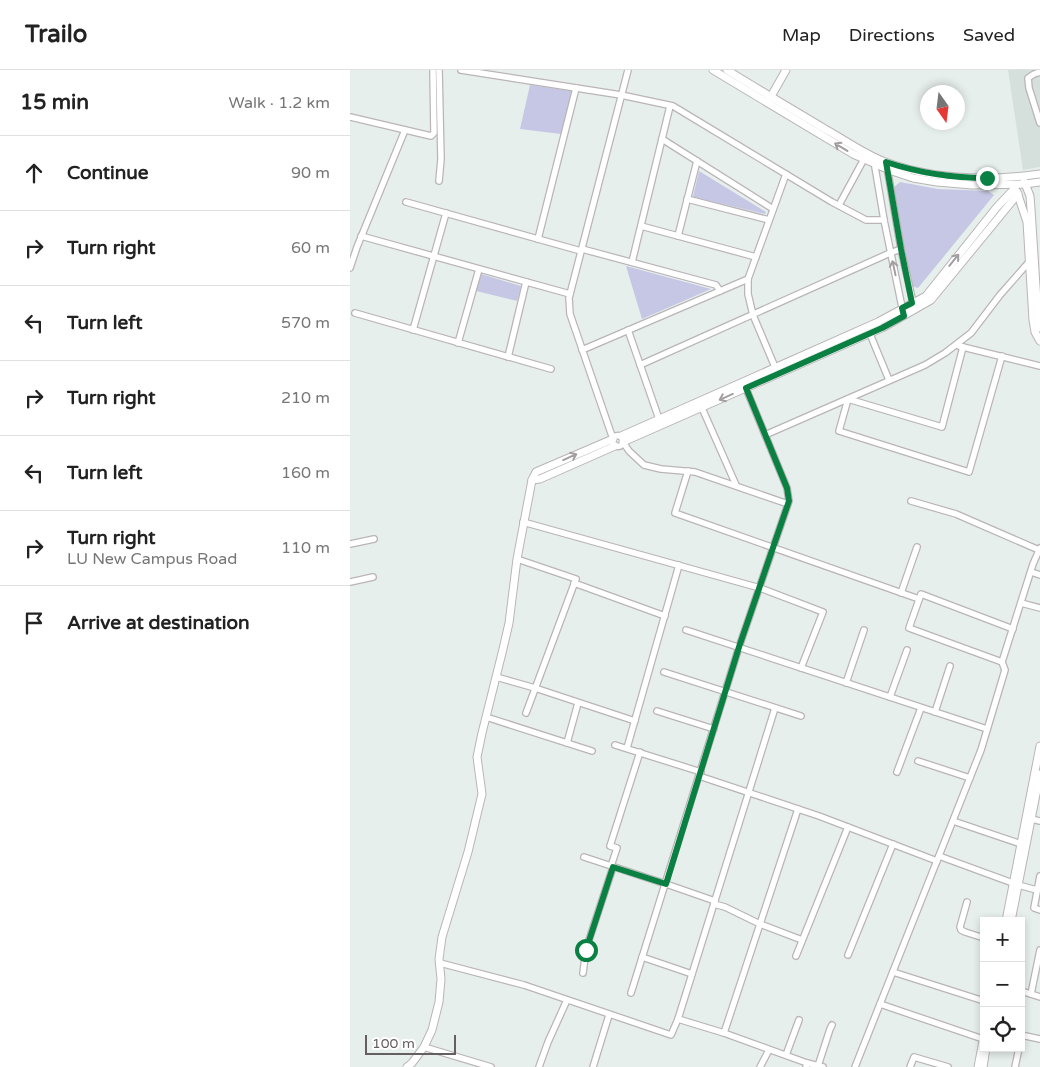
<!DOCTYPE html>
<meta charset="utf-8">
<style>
body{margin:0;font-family:"Varela Round",sans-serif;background:#f6f6f6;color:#222}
.controls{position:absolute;right:15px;bottom:15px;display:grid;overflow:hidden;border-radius:0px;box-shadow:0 2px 8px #0003}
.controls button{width:45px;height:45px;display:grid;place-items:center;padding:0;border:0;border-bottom:1px solid #e0e0e0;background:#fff;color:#222;font:25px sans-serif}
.compass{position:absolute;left:570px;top:15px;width:45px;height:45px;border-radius:50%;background:#fff;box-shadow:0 2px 8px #0003;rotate:166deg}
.scale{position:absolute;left:15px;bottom:12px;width:91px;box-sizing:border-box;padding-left:5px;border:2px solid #655e62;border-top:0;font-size:14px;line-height:18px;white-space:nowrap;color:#655e62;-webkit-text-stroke:4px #fff;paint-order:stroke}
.stop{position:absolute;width:15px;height:15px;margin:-11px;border:4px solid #0b8043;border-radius:50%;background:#fff}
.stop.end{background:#0b8043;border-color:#fff;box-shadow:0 1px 5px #0008}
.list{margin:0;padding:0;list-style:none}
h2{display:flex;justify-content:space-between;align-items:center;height:65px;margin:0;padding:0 20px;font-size:21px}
h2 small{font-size:16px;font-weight:400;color:#767676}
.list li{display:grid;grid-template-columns:32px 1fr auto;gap:15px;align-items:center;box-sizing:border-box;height:75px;padding:0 20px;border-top:1px solid #e0e0e0}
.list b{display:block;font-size:19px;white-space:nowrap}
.list p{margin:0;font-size:16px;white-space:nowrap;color:#767676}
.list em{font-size:16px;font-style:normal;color:#767676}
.icon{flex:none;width:28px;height:28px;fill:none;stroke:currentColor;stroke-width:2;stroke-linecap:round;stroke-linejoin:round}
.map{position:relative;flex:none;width:690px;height:997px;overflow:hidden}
header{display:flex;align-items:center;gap:30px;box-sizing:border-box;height:70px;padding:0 25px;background:#fff;border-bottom:1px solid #e0e0e0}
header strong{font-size:24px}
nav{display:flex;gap:28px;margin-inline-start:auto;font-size:18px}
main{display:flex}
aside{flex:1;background:#fff}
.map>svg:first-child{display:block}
.education{fill:#d5dfdc}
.green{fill:#c6c7e4}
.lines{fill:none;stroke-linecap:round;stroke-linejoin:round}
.minor-casing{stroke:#bab4b7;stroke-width:8}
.tertiary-casing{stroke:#bab4b7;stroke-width:9}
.minor{stroke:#fff;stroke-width:5.5}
.tertiary{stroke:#fff;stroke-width:7}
.oneway{stroke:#a39ea1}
.route{stroke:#0b8043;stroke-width:6}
</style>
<header>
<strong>Trailo</strong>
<nav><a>Map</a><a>Directions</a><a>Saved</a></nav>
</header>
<main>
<aside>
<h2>15 min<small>Walk · 1.2 km</small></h2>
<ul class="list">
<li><svg class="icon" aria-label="ahead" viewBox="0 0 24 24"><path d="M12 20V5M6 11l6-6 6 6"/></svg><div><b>Continue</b></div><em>90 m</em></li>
<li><svg class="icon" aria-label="right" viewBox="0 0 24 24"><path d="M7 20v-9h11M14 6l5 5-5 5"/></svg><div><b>Turn right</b></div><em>60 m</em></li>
<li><svg class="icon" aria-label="left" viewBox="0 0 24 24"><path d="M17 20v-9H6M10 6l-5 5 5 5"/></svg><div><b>Turn left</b></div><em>570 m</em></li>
<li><svg class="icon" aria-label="right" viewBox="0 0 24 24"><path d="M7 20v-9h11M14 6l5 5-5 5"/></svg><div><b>Turn right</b></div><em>210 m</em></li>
<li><svg class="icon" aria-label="left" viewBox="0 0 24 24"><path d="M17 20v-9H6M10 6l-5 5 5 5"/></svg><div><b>Turn left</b></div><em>160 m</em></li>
<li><svg class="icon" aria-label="right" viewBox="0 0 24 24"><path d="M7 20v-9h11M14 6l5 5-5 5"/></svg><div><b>Turn right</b><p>LU New Campus Road</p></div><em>110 m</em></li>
<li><svg class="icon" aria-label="arrive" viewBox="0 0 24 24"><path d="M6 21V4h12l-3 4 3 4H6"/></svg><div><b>Arrive at destination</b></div></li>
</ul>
</aside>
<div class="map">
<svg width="690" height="997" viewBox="0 0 690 997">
<rect width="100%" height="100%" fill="#e7efed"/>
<polygon class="education" points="658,0 690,0 690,97 673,100"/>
<g class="green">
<polygon points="180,15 222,21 211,64 170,59"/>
<polygon points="349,101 416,142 415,144 343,127"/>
<polygon points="550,112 588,119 638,121 644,125 568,218 561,216 543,118"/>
<polygon points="276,196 361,219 292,249"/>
<polygon points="131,204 171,216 167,231 126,221"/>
</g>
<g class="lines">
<g class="minor-casing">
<g id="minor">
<polyline points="111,0 271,25 323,36 482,132 516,150 534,150"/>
<polyline points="690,2 684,4 678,8 679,18 690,53"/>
<polyline points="0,47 81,66 84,63 83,0"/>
<polyline points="312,69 423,139"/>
<polyline points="524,91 534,150 553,242"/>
<polyline points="537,97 551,179 564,237"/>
<polyline points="89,111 91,89 89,0"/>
<polyline points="337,129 419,150"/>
<polyline points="56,132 231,181"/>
<polyline points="489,135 514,89"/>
<polyline points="291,156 406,187"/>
<polyline points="11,166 220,224"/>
<polyline points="328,166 347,91"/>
<polyline points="188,169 226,18"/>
<polyline points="232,179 366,215 370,221"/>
<polyline points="282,192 320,36"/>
<polyline points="0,198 7,177 55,60"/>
<polyline points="5,243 201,299"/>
<polyline points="63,260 96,143"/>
<polyline points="278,260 309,349"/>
<polyline points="520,264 539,310"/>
<polyline points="108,273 129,199"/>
<polyline points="609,276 690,296"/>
<polyline points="613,277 592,357 498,329 489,361 619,402 652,286"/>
<polyline points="232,280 398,209"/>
<polyline points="158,287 176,212"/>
<polyline points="290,295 540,183 551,179"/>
<polyline points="425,297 403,245 398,224 398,209 436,104"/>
<polyline points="352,338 386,415"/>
<polyline points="415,365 575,295 595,283 621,263 650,225 679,192"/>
<circle cx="268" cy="371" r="5.5"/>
<polyline points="263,369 220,244 219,228 278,0"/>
<polyline points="273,372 279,381 294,395 311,399 345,402 438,434"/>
<polyline points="338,401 325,443 569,529"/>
<polyline points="561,431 606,444 689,480"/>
<polyline points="173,452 410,518 473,542 451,598"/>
<polyline points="0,474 24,469"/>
<polyline points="167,489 226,509 176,643"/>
<polyline points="681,502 690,505"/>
<polyline points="0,512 23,507"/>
<polyline points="224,513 315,546"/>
<polyline points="551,523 567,477"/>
<polyline points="671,533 690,538"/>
<polyline points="336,560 637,659"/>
<polyline points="652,592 559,558 571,524 663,559"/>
<polyline points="314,602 451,646"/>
<polyline points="146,607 185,618 285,651"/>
<polyline points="496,613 514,560"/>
<polyline points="540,627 557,580"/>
<polyline points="307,641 364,659"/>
<polyline points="585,642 600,596"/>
<polyline points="136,647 242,681"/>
<polyline points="217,673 228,633"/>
<polyline points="265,675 351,702"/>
<polyline points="277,678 329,495"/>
<polyline points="568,691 620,708"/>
<polyline points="547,702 571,638"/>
<polyline points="349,706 469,746 587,791"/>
<polyline points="678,748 690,751"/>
<polyline points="603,751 674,775"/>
<polyline points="589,786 668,815 687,820"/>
<polyline points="234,787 316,814 365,831"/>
<polyline points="261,796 267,778 260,776 290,682"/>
<polyline points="690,806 684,838 690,840"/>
<polyline points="617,832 610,857 611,860 615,862 634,868"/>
<polyline points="364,834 375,837 410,854 452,870"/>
<polyline points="498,885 543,774"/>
<polyline points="446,886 498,757"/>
<polyline points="292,887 342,904"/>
<polyline points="90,893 174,915 321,965 328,949 374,963 457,993"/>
<polyline points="543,902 634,931"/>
<polyline points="233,903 236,879 263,797"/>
<polyline points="671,921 690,927"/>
<polyline points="281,923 389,577 439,431 437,418 395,316"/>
<polyline points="681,924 690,880"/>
<polyline points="530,934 633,969"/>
<polyline points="328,949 425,638"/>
<polyline points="374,963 448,739"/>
<polyline points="671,965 690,969"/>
<polyline points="74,977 141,997"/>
<polyline points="436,985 449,950"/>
<polyline points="468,996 480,959 482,955"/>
<polyline points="189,997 198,972 217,930"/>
<polyline points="243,997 259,945"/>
<polyline points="410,997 419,980"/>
<polyline points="456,997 457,993 473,997"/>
<polyline points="505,997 631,680 655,600 652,592 683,494 690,478"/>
<polyline points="560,997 564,987 598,997"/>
<polyline points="665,997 669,978"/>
</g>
</g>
<g class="tertiary-casing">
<g id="tertiary">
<polyline points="363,0 503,84 542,101 563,108 587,112 622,115 675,114 690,112"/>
<path d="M377,0C409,20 442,39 475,59C495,70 514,84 535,92C584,110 639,111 690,104"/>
<polyline points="419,30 436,0"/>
<polyline points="674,111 680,126 681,139 688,247 690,258"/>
<polyline points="667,122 677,152 683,250 685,262 690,271"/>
<polyline points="271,366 528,252 576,226 647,137 665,118"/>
<polyline points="273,372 532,258 581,230 668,124"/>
<polyline points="182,410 190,409 265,376"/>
<polyline points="656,851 690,676"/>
<polyline points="661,851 690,704"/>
<polyline points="57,997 62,993 74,977 82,960 89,932 91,909 89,889 92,867 118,782 132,724 127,687 132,663 153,579 159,553 167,489 182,410 186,402 263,369"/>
<polyline points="628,997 634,966"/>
<polyline points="633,997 636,978"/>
</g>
</g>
<use href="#minor" class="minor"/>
<use href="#tertiary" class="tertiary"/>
</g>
<defs><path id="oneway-shaft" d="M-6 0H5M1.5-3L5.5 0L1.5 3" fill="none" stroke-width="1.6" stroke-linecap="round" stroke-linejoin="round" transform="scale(1.25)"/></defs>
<g class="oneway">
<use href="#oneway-shaft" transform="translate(491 77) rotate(-149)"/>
<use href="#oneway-shaft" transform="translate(604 190) rotate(-51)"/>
<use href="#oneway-shaft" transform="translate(544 198) rotate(-102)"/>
<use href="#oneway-shaft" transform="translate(376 327) rotate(156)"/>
<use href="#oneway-shaft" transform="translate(220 387) rotate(-24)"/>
</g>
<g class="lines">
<path class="route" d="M236,880L263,797L316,814L389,577L439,431L437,418L396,318L532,258L554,246L552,238L562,233L551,179L536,92C569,103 603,108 637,108"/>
</g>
</svg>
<div class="controls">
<button>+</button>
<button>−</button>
<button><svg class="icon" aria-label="locate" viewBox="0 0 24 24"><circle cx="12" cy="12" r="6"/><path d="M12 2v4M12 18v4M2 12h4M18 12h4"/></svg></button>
</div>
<svg class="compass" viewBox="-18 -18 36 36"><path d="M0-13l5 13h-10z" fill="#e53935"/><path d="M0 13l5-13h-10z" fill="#767676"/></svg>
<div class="scale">100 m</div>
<div class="stop" style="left:236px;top:880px"></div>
<div class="stop end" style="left:637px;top:108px"></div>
</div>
</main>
